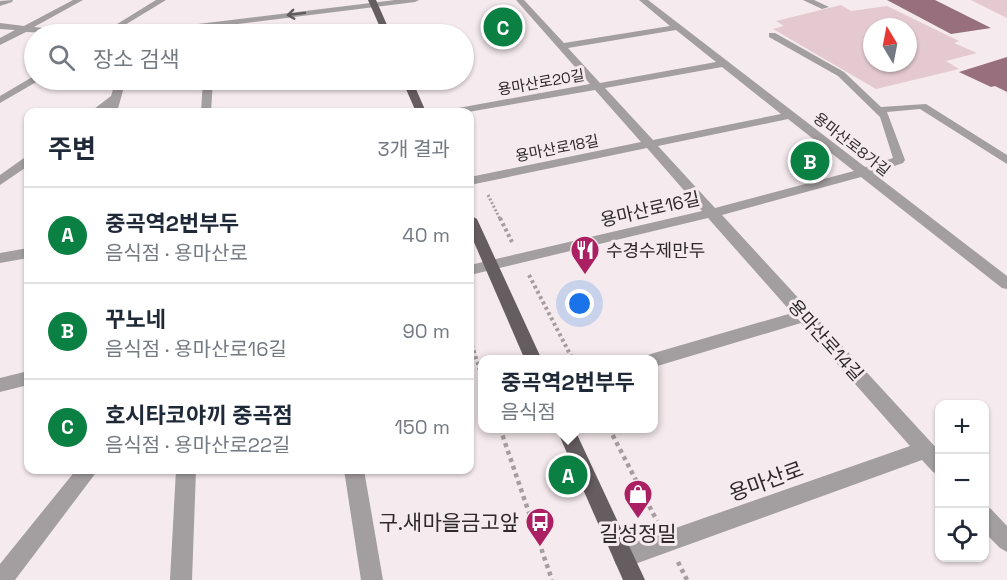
<!DOCTYPE html>
<html lang="ko">
<meta charset="utf-8">
<style>
body{margin:0;font-family:"Space Grotesk","Noto Sans KR",sans-serif;background:#f2f2f3;color:#1f2937}
.controls{position:absolute;right:18px;bottom:18px;display:grid;overflow:hidden;border-radius:12px;box-shadow:0 2px 4px #0004}
.controls button{width:54px;height:54px;display:grid;place-items:center;padding:0;border:0;border-bottom:2px solid #e0e1e3;background:#fff;color:#1f2937;font:30px sans-serif}
.compass{position:absolute;left:863px;top:18px;width:54px;height:54px;border-radius:50%;background:#fff;box-shadow:0 2px 4px #0004;rotate:350deg}
.you{position:absolute;left:580px;top:304px;width:21px;height:21px;margin:-15px;border:4px solid #fff;border-radius:50%;background:#1a73e8;box-shadow:0 0 0 9px #1a73e833}
.badge{display:grid;place-items:center;width:39px;height:39px;border-radius:50%;background:#0b8043;color:#fff;font-size:20px;font-weight:700}
.pin{position:absolute;translate:-50% -50%;border:3px solid #fff;box-shadow:0 2px 6px #0006}
.popup{position:absolute;left:478px;top:355px;width:180px;height:78px;box-sizing:border-box;display:grid;place-content:center;border-radius:12px;background:#fff;filter:drop-shadow(0 2px 4px #0005);font-size:20px;white-space:nowrap;color:#747a83}
.popup b{font-size:22px;color:#1f2937}
.popup::after{content:'';position:absolute;left:50%;top:100%;margin-left:-12px;border:12px solid transparent;border-top-color:#fff}
.list{margin:0;padding:0;list-style:none}
h2{display:flex;justify-content:space-between;align-items:center;height:78px;margin:0;padding:0 24px;font-size:26px}
h2 small{font-size:20px;font-weight:400;color:#747a83}
.list li{display:grid;grid-template-columns:39px 1fr auto;gap:18px;align-items:center;box-sizing:border-box;height:96px;padding:0 24px;border-top:2px solid #e0e1e3}
.list b{display:block;font-size:22px;white-space:nowrap}
.list p{margin:0;font-size:20px;white-space:nowrap;color:#747a83}
.list em{font-size:20px;font-style:normal;color:#747a83}
.icon{flex:none;width:33px;height:33px;fill:none;stroke:currentColor;stroke-width:2;stroke-linecap:round;stroke-linejoin:round}
.map{position:relative;flex:none;width:1007px;height:580px;overflow:hidden}
.search{position:absolute;background:#fff;box-shadow:0 2px 4px #0004;left:24px;top:24px;width:450px;height:66px;display:flex;align-items:center;gap:15px;box-sizing:border-box;padding:0 21px;border-radius:33px;color:#747a83;font-size:22px}
.panel{position:absolute;background:#fff;box-shadow:0 2px 4px #0004;left:24px;top:108px;width:450px;height:366px;border-radius:12px}
.map>svg:first-child{display:block}
.green{fill:#e4c9d1;fill-rule:evenodd}
.building{fill:#98707d}
.lines{fill:none;stroke-linecap:round;stroke-linejoin:round}
.path-far3{stroke:#a69da0;stroke-width:2;stroke-dasharray:1.5 1.5;stroke-linecap:butt}
.path-far2{stroke:#a69da0;stroke-width:3;stroke-dasharray:2 2;stroke-linecap:butt}
.path-far1{stroke:#a69da0;stroke-width:4;stroke-dasharray:3 3;stroke-linecap:butt}
.path{stroke:#a69da0;stroke-width:4.5;stroke-dasharray:4 4;stroke-linecap:butt}
.service{fill:#a39e9f;fill-rule:evenodd}
.minor{fill:#a39e9f;fill-rule:evenodd}
.primary{fill:#665d60;fill-rule:evenodd}
.oneway{stroke:#5d5859}
.labels{text-anchor:middle;dominant-baseline:central;stroke-width:6;stroke-linejoin:round;paint-order:stroke}
.far-street-label{font-size:15px;fill:#2e292b;stroke:#f5eaed}
.street-label{font-size:18px;fill:#2e292b;stroke:#f5eaed}
.poi-label{font-size:18px;fill:#2e292b;stroke:#f5eaed;text-anchor:start}
.near-street-label{font-size:21px;fill:#2e292b;stroke:#f5eaed}
.near-poi-label{font-size:21px;fill:#2e292b;stroke:#f5eaed;text-anchor:end}
</style>
<div class="map">
<svg width="1007" height="580" viewBox="0 0 1007 580">
<rect width="100%" height="100%" fill="#f5eaed"/>
<g class="green">
<polygon points="971,0 1007,0 1007,18"/>
<path d="M841,5L851,11L887,6L959,41L954,43L977,53L946,61L959,69L876,89L773,29L784,26L776,21ZM872,27H908V63H872Z"/>
</g>
<g class="building">
<polygon points="887,0 935,0 991,28 951,34"/>
<polygon points="1007,57 1007,92 995,86 991,87 959,72"/>
</g>
<g class="lines">
<polyline class="path-far3" points="353,25 358,34"/>
<polyline class="path-far2" points="488,195 500,219"/>
<g class="path-far1">
<polyline points="500,218 512,242"/>
<polyline points="529,275 573,360"/>
<polyline points="470,339 482,377"/>
</g>
<g class="path">
<polyline points="500,428 552,580"/>
<polyline points="609,428 657,521"/>
<polyline points="678,562 687,580"/>
</g>
<g class="service">
<polygon points="803,0 814,0 829,7 822,9"/>
<polygon points="769,33 775,33 844,72 881,107 926,104 1007,155 1007,164 920,109 887,112 905,160 903,163 868,175 860,175 860,169 893,158 880,117 838,76 769,37"/>
</g>
<g class="minor">
<polygon points="13,0 12,2 0,6 0,1"/>
<polygon points="73,0 83,0 34,27 73,31 77,34 26,32 0,45 0,38 15,30 0,29 0,23 24,26"/>
<polygon points="156,0 166,0 110,34 101,34"/>
<polygon points="395,0 419,0 415,2 157,34 136,34 140,31"/>
<path d="M516,0H524L564,43L670,26L639,0H648L1007,276V289L1002,288L861,177L722,215L940,452V475L933,472L922,460L624,568L616,565L613,557L616,549L624,546L910,446L801,323L654,367V360H646L648,355L654,353L792,313L708,218L470,275V265L702,211L647,148L470,185V177L641,142L595,90L468,112H448L453,109L590,84ZM676,30L716,62L600,83L568,48ZM722,67L781,114L653,140L605,88ZM788,119L854,171L715,208L658,146Z"/>
<polygon points="34,76 34,80 39,80 38,81 0,103 0,96"/>
<polygon points="116,80 126,80 117,112 107,112 108,108 101,112 90,112 111,96"/>
<polygon points="203,80 213,80 211,112 201,112"/>
<polygon points="24,158 28,158 28,166 0,185 0,175"/>
<polygon points="28,248 28,258 0,263 0,253"/>
<polygon points="28,371 28,385 0,392 0,378"/>
<polygon points="76,470 98,470 15,580 0,580 0,564"/>
<polygon points="176,470 196,470 192,580 170,580"/>
<polygon points="344,470 364,470 383,580 361,580"/>
<polygon points="984,506 991,509 1007,526 1007,552 1000,548 984,532"/>
</g>
<g class="primary">
<polygon points="368,0 376,0 391,34 383,34"/>
<polygon points="402,80 412,80 426,112 416,112"/>
<polygon points="470,215 477,219 542,360 525,360 470,233"/>
<polygon points="556,428 574,428 645,580 623,580"/>
</g>
</g>
<defs><path id="oneway-shaft" d="M-6 0H5M1.5-3L5.5 0L1.5 3" fill="none" stroke-width="1.6" stroke-linecap="round" stroke-linejoin="round" transform="scale(1.5)"/></defs>
<use class="oneway" href="#oneway-shaft" transform="translate(296 14) rotate(173)"/>
<defs>
<g id="restaurant-pin" transform="scale(1.5)"><path d="M0 17L-7.5 6A9.5 9.5 0 1 1 7.5 6Z" fill="#aa2062" stroke="#f5eaed"/><path d="M-5-6h1v4h1v-4h1v4h1v-4h1v5L-1.5 .5V6h-2V.5L-5-1ZM5-6V6H3V1.5H1.5Q1.5-4 5-6Z" fill="#fff"/></g>
<g id="shop-pin" transform="scale(1.5)"><path d="M0 17L-7.5 6A9.5 9.5 0 1 1 7.5 6Z" fill="#aa2062" stroke="#f5eaed"/><path d="M-5-2.5h2.3a2.7 3.5 0 0 1 5.4 0H5L5.5 6h-11ZM-1.5-2.5h3a1.5 2.3 0 0 0-3 0Z" fill="#fff"/></g>
<g id="bus-pin" transform="scale(1.5)"><path d="M0 17L-7.5 6A9.5 9.5 0 1 1 7.5 6Z" fill="#aa2062" stroke="#f5eaed"/><path d="M-5-6H5V4H4V6H2V4H-2V6H-4V4H-5ZM-3.5-4V0h7V-4ZM-3.5 1.2v1.5H-2V1.2ZM2 1.2v1.5H3.5V1.2Z" fill="#fff"/></g>
</defs>
<g fill-rule="evenodd">
<use href="#restaurant-pin" x="585" y="250"/>
<use href="#shop-pin" x="638" y="494"/>
<use href="#bus-pin" x="540" y="522"/>
</g>
<g class="labels">
<g class="far-street-label">
<text transform="translate(541 82) rotate(-10)">용마산로20길</text>
<text transform="translate(852 144) rotate(38)">용마산로8가길</text>
<text transform="translate(557 148) rotate(-11)">용마산로18길</text>
</g>
<g class="street-label">
<text transform="translate(650 209) rotate(-13)">용마산로16길</text>
<text transform="translate(826 340) rotate(48)">용마산로14길</text>
</g>
<g class="poi-label">
<text x="606" y="250">수경수제만두</text>
</g>
<g class="near-street-label">
<text transform="translate(766 481) rotate(-20)">용마산로</text>
</g>
<g class="near-poi-label">
<text x="519" y="522">구.새마을금고앞</text>
<text x="638" y="533" text-anchor="middle">길성정밀</text>
</g>
</g>
</svg>
<div class="controls">
<button>+</button>
<button>−</button>
<button><svg class="icon" aria-label="locate" viewBox="0 0 24 24"><circle cx="12" cy="12" r="6"/><path d="M12 2v4M12 18v4M2 12h4M18 12h4"/></svg></button>
</div>
<svg class="compass" viewBox="-18 -18 36 36"><path d="M0-13l5 13h-10z" fill="#e53935"/><path d="M0 13l5-13h-10z" fill="#747a83"/></svg>
<div class="you"></div>
<div class="pin badge" style="left:568px;top:475px">A</div>
<div class="popup"><b>중곡역2번부두</b>음식점</div>
<div class="pin badge" style="left:810px;top:161px">B</div>
<div class="pin badge" style="left:503px;top:27px">C</div>
<div class="search"><svg class="icon" aria-label="search" viewBox="0 0 24 24"><circle cx="10" cy="10" r="6"/><path d="M15 15l6 6"/></svg>장소 검색</div>
<section class="panel">
<h2>주변<small>3개 결과</small></h2>
<ul class="list">
<li><span class="badge">A</span><div><b>중곡역2번부두</b><p>음식점 · 용마산로</p></div><em>40 m</em></li>
<li><span class="badge">B</span><div><b>꾸노네</b><p>음식점 · 용마산로16길</p></div><em>90 m</em></li>
<li><span class="badge">C</span><div><b>호시타코야끼 중곡점</b><p>음식점 · 용마산로22길</p></div><em>150 m</em></li>
</ul>
</section>
</div>
